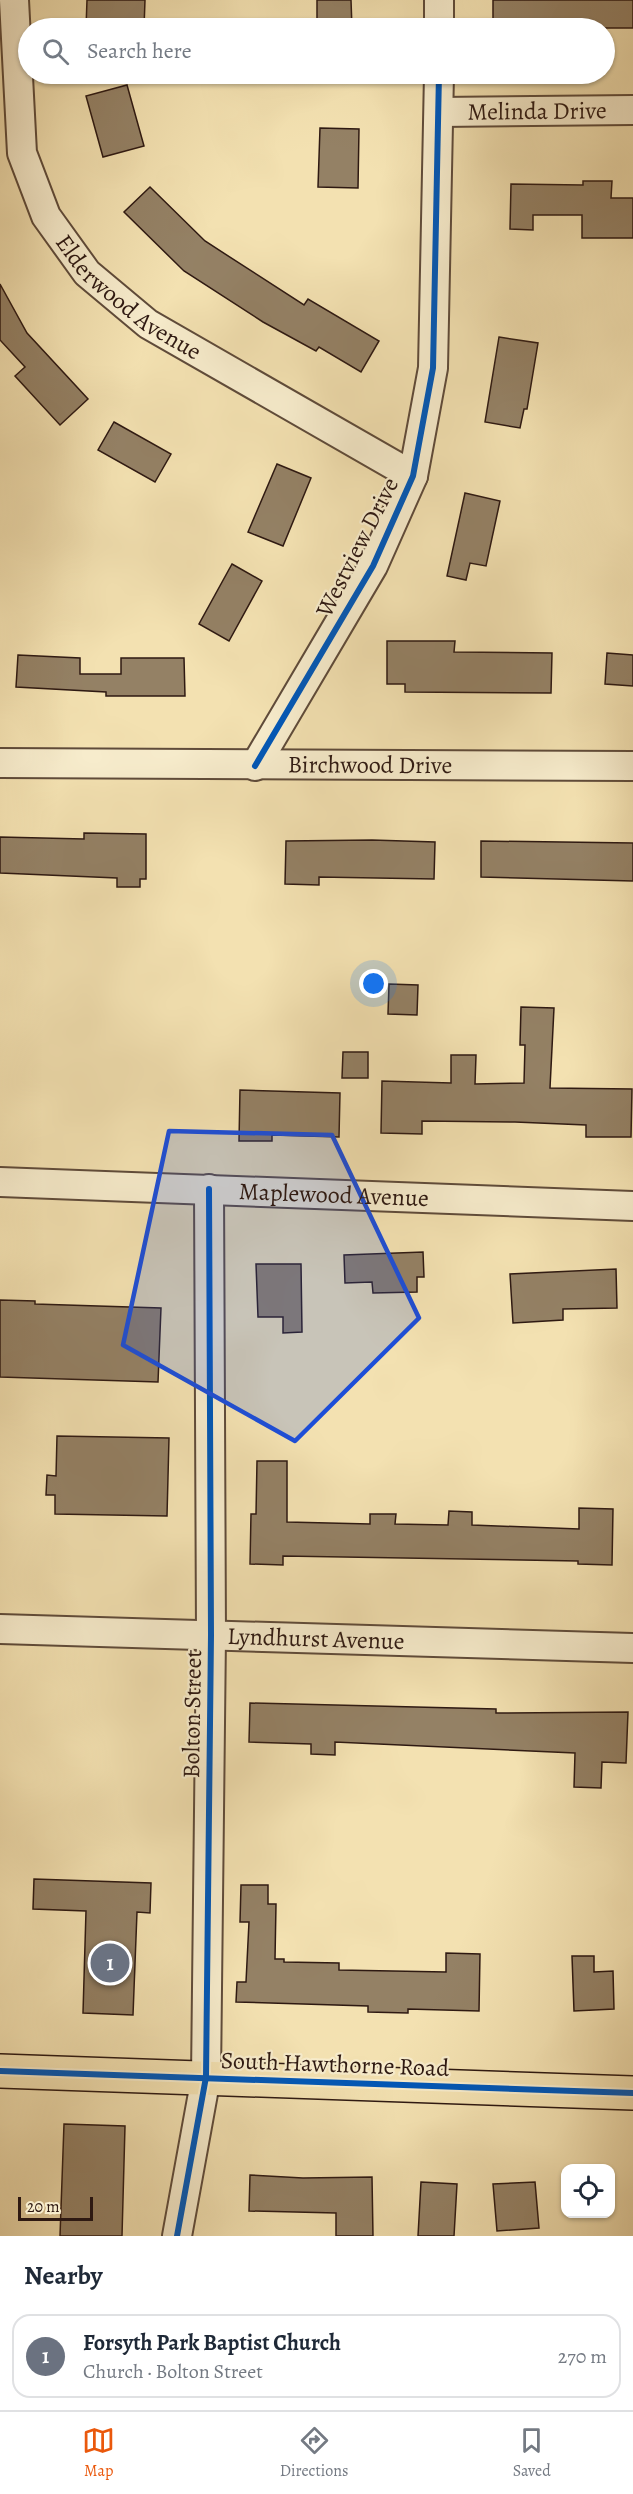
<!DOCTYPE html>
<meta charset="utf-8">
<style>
body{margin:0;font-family:Alegreya,serif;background:#f2f2f3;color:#1f2937}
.controls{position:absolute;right:18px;bottom:18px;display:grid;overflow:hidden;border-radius:12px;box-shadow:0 2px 4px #0004}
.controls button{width:54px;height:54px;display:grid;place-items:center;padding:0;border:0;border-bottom:2px solid #e0e1e3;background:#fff;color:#1f2937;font:30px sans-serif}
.scale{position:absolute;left:18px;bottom:15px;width:75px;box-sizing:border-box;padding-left:6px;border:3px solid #2e1912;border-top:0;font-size:16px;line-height:21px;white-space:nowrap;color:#2e1912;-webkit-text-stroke:4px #f7eccc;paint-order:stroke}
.you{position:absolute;left:374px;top:984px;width:21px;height:21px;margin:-15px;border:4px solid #fff;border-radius:50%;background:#1a73e8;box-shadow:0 0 0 9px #1a73e833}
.badge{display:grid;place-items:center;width:39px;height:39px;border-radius:50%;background:#ea580c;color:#fff;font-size:20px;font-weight:700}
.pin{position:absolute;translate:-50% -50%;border:3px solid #fff;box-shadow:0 2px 6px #0006}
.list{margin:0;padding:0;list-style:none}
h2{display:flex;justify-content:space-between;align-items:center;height:78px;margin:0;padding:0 24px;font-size:26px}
h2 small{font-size:20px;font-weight:400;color:#747a83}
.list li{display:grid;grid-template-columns:39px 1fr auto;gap:18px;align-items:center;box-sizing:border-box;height:84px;margin:0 12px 12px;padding:0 12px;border:2px solid #e0e1e3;border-radius:18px}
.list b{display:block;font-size:22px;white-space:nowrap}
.list p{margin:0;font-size:20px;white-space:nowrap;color:#747a83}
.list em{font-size:20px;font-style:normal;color:#747a83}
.icon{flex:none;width:33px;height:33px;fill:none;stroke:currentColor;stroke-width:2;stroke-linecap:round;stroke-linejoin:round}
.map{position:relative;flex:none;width:633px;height:2236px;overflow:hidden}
.search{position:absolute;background:#fff;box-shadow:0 2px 4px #0004;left:18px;right:18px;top:18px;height:66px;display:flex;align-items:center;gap:15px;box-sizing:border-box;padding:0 21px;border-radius:33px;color:#747a83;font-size:22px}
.sheet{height:174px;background:#fff}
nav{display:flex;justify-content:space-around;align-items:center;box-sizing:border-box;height:84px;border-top:2px solid #e0e1e3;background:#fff;font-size:16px;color:#747a83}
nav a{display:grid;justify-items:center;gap:3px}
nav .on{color:#ea580c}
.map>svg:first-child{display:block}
.building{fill:#948165;stroke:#2e1912;stroke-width:1.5}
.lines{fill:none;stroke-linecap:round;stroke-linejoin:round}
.minor-casing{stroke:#5f4b3a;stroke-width:32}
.major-casing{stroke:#2e1912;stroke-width:36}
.minor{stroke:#f7eccc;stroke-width:28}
.major{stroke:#f3e1b1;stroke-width:33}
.cycleway-casing{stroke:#f7eccc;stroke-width:10}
.cycleway{stroke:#0057b8;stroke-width:6}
.marked{fill:#1d4ed8;fill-opacity:0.2;stroke:#1d4ed8;stroke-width:4.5;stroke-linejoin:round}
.labels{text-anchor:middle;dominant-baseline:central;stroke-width:4.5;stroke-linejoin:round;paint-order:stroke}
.street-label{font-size:24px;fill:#2e1912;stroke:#f7eccc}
</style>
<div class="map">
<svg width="633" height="2236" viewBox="0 0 633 2236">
<rect width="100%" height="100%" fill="#f3e1b1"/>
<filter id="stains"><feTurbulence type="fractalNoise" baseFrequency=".00333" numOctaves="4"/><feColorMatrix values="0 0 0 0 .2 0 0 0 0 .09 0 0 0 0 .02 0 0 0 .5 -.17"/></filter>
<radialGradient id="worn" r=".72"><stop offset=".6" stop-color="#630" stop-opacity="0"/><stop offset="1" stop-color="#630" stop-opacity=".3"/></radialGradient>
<g class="building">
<polygon points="87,0 145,0 144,28 86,28"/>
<polygon points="317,0 351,0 352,28 317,28"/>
<rect x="493" y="0" width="140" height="28"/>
<polygon points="127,85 144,146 103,157 86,96"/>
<polygon points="320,128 359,129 358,188 318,187"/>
<polygon points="583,181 612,181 611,198 633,198 633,238 582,238 582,215 533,215 533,230 510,229 511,184 583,185"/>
<polygon points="150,187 205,241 304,305 308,299 379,341 361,372 319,347 316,351 263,322 184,271 124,212"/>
<polygon points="0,284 27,333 88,399 60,425 15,376 25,367 0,340"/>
<polygon points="499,337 538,343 527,409 524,409 520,428 485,422"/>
<polygon points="114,422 171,454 155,482 98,450"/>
<polygon points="277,464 311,478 283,546 248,532"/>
<polygon points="465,493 500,501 486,566 470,563 466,580 447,576"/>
<polygon points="232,564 262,581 229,641 199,624"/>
<polygon points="387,641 455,641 454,652 552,653 551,693 405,692 405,684 387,684"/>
<polygon points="607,653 633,655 633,686 605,684"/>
<polygon points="18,655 80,658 80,674 121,674 121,658 184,658 185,696 106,696 106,692 16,687"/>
<polygon points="84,833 146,834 146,879 140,879 140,887 117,887 117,878 0,873 0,837 84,839"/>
<polygon points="372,840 435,842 434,879 319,877 319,885 285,884 286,841"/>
<polygon points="481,841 633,843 633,881 481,877"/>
<polygon points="389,984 418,985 417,1015 388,1014"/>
<polygon points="521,1007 554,1008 550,1088 632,1089 631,1137 586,1137 586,1125 515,1122 422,1121 422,1134 381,1133 382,1081 451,1083 451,1055 476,1055 475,1084 524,1083 525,1045 520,1045"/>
<polygon points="343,1052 368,1052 368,1078 342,1078"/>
<polygon points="240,1090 340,1093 339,1137 272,1135 272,1141 239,1141"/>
<polygon points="423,1252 424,1277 417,1277 417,1292 373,1293 372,1282 345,1283 344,1255"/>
<polygon points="256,1264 301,1264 302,1332 283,1333 283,1317 258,1317"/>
<polygon points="616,1269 617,1308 563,1309 563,1320 513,1323 510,1274"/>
<polygon points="0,1300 35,1301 35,1304 161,1308 158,1382 0,1377"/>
<polygon points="57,1436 169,1438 167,1516 55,1514 55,1495 46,1495 47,1475 56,1476"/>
<polygon points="257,1461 287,1461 287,1522 370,1524 370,1514 396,1514 395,1524 448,1525 449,1511 472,1512 472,1525 579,1529 579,1508 613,1509 612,1565 578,1564 578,1561 283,1556 283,1565 250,1564 251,1514 256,1514"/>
<polygon points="250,1703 496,1709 496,1713 628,1712 626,1763 602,1762 601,1788 574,1787 575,1753 335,1742 335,1755 311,1754 311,1744 249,1742"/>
<polygon points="34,1879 151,1883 150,1913 137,1912 133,2015 83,2013 86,1911 33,1909"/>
<polygon points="241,1885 268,1885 268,1904 276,1904 275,1959 284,1959 284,1962 339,1963 339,1970 446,1972 446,1953 480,1954 479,2011 408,2009 408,2013 368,2012 368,2006 236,2002 237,1982 246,1982 249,1922 240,1922"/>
<polygon points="572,1956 594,1956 594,1972 613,1971 614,2009 574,2011"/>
<polygon points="64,2124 125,2126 122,2236 60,2236"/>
<polygon points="250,2175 303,2178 372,2177 373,2236 336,2236 336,2213 249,2211"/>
<polygon points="421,2182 457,2184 454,2236 418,2236"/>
<polygon points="535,2182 539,2228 497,2231 493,2184"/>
</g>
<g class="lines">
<g class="minor-casing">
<g id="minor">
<path id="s1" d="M14,0L22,153L46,216L87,273L148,324L413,476"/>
<polyline points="439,28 439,0"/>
<path id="s2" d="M439,112L633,110"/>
<path id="s3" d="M0,763L633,766"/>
<polyline points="255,766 373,566 413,476 433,368 439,74"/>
<path id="s4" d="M0,1182L633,1206"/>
<path id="s5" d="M0,1629L633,1648"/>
<polyline points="177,2236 206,2077 211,1635 209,1189"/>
</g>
</g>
<g class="major-casing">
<polyline id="major" points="0,2071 633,2093"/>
</g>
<use href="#minor" class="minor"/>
<use href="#major" class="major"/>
<g class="cycleway-casing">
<g id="cycleway">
<polyline points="255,766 373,566 413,476 433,368 439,74"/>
<polyline points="0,2071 633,2093"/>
<polyline points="177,2236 206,2077 211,1635 209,1189"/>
</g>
</g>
<use href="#cycleway" class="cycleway"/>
</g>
<path class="marked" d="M169,1131L332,1135L419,1318L295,1441L123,1345Z"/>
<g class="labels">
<g class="street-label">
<text stroke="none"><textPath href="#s2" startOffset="98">Melinda Drive</textPath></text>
<text stroke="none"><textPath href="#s1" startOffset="338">Elderwood Avenue</textPath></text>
<text transform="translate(357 547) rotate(-63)">Westview Drive</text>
<text stroke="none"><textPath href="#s3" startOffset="370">Birchwood Drive</textPath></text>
<text stroke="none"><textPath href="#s4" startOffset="334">Maplewood Avenue</textPath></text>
<text stroke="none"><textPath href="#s5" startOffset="316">Lyndhurst Avenue</textPath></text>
<text transform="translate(192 1714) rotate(-89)">Bolton Street</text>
<text transform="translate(335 2064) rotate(2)">South Hawthorne Road</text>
</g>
</g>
<rect width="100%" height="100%" filter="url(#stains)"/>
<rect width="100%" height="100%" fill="url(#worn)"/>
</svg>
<div class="controls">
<button><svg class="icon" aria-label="locate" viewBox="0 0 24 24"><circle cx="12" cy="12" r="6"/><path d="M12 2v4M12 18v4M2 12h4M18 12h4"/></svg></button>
</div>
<div class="scale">20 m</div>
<div class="you"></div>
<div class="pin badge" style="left:110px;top:1963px;background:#6b7280">1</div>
<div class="search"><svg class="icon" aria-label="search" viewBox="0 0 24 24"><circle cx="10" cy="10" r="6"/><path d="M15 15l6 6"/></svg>Search here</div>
</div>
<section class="sheet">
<h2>Nearby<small></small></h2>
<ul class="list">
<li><span class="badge" style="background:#6b7280">1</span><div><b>Forsyth Park Baptist Church</b><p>Church · Bolton Street</p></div><em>270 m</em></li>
</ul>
</section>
<nav>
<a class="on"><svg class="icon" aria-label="map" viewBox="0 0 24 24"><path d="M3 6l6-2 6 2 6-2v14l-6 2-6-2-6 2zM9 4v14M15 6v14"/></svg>Map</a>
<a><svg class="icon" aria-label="directions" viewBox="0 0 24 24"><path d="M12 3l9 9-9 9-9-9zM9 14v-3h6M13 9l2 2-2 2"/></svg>Directions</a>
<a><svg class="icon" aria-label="saved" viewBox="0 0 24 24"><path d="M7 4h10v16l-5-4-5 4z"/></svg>Saved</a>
</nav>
